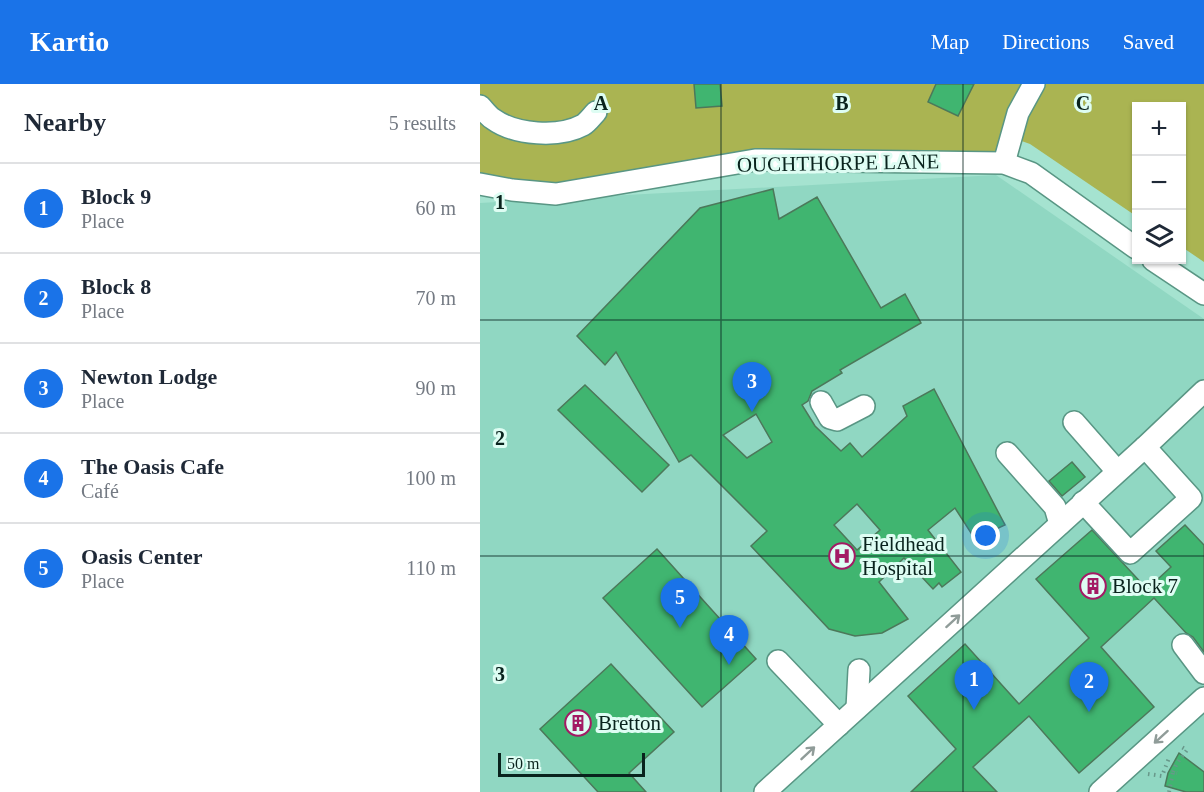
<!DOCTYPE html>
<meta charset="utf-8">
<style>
body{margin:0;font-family:"Times New Roman",serif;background:#f2f2f3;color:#1f2937}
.controls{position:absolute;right:18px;top:18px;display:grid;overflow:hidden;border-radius:0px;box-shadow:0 2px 4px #0004}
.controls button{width:54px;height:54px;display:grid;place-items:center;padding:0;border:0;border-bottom:2px solid #e0e1e3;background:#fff;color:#1f2937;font:30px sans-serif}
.scale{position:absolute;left:18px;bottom:15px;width:147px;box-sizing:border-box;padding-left:6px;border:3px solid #09231d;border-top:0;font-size:16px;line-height:21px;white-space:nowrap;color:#09231d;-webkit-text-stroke:4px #defdf3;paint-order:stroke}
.you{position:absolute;left:506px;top:452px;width:21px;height:21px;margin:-15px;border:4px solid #fff;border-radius:50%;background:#1a73e8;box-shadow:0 0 0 9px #1a73e833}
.badge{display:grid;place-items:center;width:39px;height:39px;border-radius:50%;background:#1a73e8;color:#fff;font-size:20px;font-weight:700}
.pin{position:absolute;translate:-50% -50px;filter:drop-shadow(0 2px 3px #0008)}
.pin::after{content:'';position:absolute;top:32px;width:21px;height:18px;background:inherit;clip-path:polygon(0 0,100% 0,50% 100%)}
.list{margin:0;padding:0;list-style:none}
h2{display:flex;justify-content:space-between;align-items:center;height:78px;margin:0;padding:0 24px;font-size:26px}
h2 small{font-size:20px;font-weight:400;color:#747a83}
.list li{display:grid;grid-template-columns:39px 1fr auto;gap:18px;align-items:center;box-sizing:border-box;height:90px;padding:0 24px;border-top:2px solid #e0e1e3}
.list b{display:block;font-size:22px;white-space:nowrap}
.list p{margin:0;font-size:20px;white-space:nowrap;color:#747a83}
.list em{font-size:20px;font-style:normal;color:#747a83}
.icon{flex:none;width:33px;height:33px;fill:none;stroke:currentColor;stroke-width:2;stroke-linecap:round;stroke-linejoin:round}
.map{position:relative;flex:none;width:724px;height:708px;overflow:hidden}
header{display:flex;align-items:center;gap:36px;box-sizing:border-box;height:84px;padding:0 30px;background:#1a73e8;color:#fff}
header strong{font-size:28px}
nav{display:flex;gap:33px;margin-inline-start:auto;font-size:21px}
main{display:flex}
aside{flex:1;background:#fff}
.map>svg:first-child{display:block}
.built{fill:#90d7c2}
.green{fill:#aab452}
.building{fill:#40b570;stroke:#4c785a;stroke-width:1.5;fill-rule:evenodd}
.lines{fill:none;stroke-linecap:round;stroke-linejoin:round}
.minor-casing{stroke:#599684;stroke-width:24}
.path{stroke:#68988a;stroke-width:4;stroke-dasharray:1.5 4.5;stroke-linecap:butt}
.minor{stroke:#fff;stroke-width:21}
.oneway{stroke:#909c99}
.grid{fill:none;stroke:#09231d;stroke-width:1.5;stroke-opacity:0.55}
.labels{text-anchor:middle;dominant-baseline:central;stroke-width:6;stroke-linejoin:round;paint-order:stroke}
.street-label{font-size:21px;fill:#09231d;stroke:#defdf3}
.poi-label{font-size:21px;fill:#09231d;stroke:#defdf3;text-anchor:start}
.grid-label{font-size:20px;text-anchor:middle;font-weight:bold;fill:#09231d;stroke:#defdf3;stroke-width:6;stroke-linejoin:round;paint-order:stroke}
</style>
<header>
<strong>Kartio</strong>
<nav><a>Map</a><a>Directions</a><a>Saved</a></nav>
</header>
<main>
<aside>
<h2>Nearby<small>5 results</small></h2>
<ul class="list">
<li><span class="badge">1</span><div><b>Block 9</b><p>Place</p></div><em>60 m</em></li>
<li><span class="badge">2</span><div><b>Block 8</b><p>Place</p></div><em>70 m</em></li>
<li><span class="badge">3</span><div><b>Newton Lodge</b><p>Place</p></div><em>90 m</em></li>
<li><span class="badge">4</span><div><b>The Oasis Cafe</b><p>Café</p></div><em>100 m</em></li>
<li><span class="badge">5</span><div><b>Oasis Center</b><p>Place</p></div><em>110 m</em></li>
</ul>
</aside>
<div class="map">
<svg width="724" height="708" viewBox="0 0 724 708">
<rect width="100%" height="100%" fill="#a5e3d0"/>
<polygon class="built" points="516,91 724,235 724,708 0,708 0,119"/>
<polygon class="green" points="0,0 724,0 724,178 702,163 702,22 656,22 656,132 550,60 533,54 524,79 275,76 140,100 0,100"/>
<g class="building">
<polygon points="214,0 240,0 242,22 216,24"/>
<polygon points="456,0 494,0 478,32 448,18"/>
<path d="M293,105L299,135L337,113L401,224L425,210L441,239L360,286L362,289L332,307L328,317L322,321L335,342L361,367L370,359L382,373L427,332L423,322L454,305L525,441L516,445L519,450L500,463L475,424L448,446L481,488L462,503L459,499L453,505L424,474L399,498L428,535L402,549L375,552L349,545L271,462L287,447L211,371L199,378L136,268L125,281L97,252L220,124ZM276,330L292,358L267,374L243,351ZM377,420L400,446L377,466L354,441Z"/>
<polygon points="105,301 189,381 162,408 78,326"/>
<polygon points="592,378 605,393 582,412 569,397"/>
<polygon points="705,441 724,461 724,568 713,553 706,549 674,514 621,563 674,623 599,689 549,632 493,683 517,708 431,708 476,665 428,612 485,560 539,620 609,554 556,495 612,446 667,505 691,483 676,467"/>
<polygon points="177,465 276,575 222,623 123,514"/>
<polygon points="131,580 194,648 149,689 166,708 118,708 60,645"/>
<polygon points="699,669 724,688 724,708 706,708 685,702 688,689"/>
</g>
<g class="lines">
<g class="minor-casing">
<g id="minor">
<path d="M0,22C4,26 8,32 13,35C35,51 79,54 103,41C108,38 112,32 116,28"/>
<polyline points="524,79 538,29 554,0"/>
<polyline points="0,100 32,106 76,110 275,76 524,79 551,89 656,164"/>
<polyline points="673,176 724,210"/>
<polyline points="341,318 350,334 357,336 384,322"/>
<polyline points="594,338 637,387"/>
<polyline points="527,369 575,423 580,440"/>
<polyline points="603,418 650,469 711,414 665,363"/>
<polyline points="703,561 724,589"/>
<polyline points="298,577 359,641"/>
<polyline points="377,624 379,586"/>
<polyline points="285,708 665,363 724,307"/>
<polyline points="620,708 724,614"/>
</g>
</g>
<g class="path">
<polyline points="693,688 697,679 707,666 700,662"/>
<polyline points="668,690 682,692 689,674"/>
<polyline points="689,708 693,688 697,689"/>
</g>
<use href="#minor" class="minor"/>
</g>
<defs><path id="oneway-shaft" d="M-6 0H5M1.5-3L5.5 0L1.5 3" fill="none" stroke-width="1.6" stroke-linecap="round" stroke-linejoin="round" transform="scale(1.5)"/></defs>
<g class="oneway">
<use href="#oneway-shaft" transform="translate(473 537) rotate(-42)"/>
<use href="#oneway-shaft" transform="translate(681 653) rotate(138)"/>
<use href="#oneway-shaft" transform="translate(328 669) rotate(-43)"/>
</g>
<path class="grid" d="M241,0V708M483,0V708M0,236H724M0,472H724"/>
<defs>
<g id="hospital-ring" transform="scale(1.35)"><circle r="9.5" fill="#defdf3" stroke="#a31a64" stroke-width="1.5"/><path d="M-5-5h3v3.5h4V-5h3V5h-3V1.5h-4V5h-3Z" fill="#a31a64"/></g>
<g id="building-ring" transform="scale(1.35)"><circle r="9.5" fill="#defdf3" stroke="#a31a64" stroke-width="1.5"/><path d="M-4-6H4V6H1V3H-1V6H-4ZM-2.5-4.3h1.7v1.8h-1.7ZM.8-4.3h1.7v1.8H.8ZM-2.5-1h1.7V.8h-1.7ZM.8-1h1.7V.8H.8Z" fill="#a31a64"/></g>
</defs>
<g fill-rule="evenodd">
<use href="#hospital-ring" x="362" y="472"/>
<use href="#building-ring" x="613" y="502"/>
<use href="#building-ring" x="98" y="639"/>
</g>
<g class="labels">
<g class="street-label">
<text transform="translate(358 79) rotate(-1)">OUCHTHORPE LANE</text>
</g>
<g class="poi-label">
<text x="382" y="460">Fieldhead<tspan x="382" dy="24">Hospital</tspan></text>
<text x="632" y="502">Block 7</text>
<text x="118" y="639">Bretton</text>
</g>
</g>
<g class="grid-label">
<text x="121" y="26">A</text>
<text x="362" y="26">B</text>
<text x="603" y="26">C</text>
<text x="20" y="125">1</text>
<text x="20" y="361">2</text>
<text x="20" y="597">3</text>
</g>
</svg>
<div class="controls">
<button>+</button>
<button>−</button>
<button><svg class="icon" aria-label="layers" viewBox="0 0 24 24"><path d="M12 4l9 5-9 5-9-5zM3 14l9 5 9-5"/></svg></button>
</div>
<div class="scale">50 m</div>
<div class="you"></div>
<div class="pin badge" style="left:494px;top:626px">1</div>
<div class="pin badge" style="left:609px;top:628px">2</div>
<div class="pin badge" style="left:272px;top:328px">3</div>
<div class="pin badge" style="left:249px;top:581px">4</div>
<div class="pin badge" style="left:200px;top:544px">5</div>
</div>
</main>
